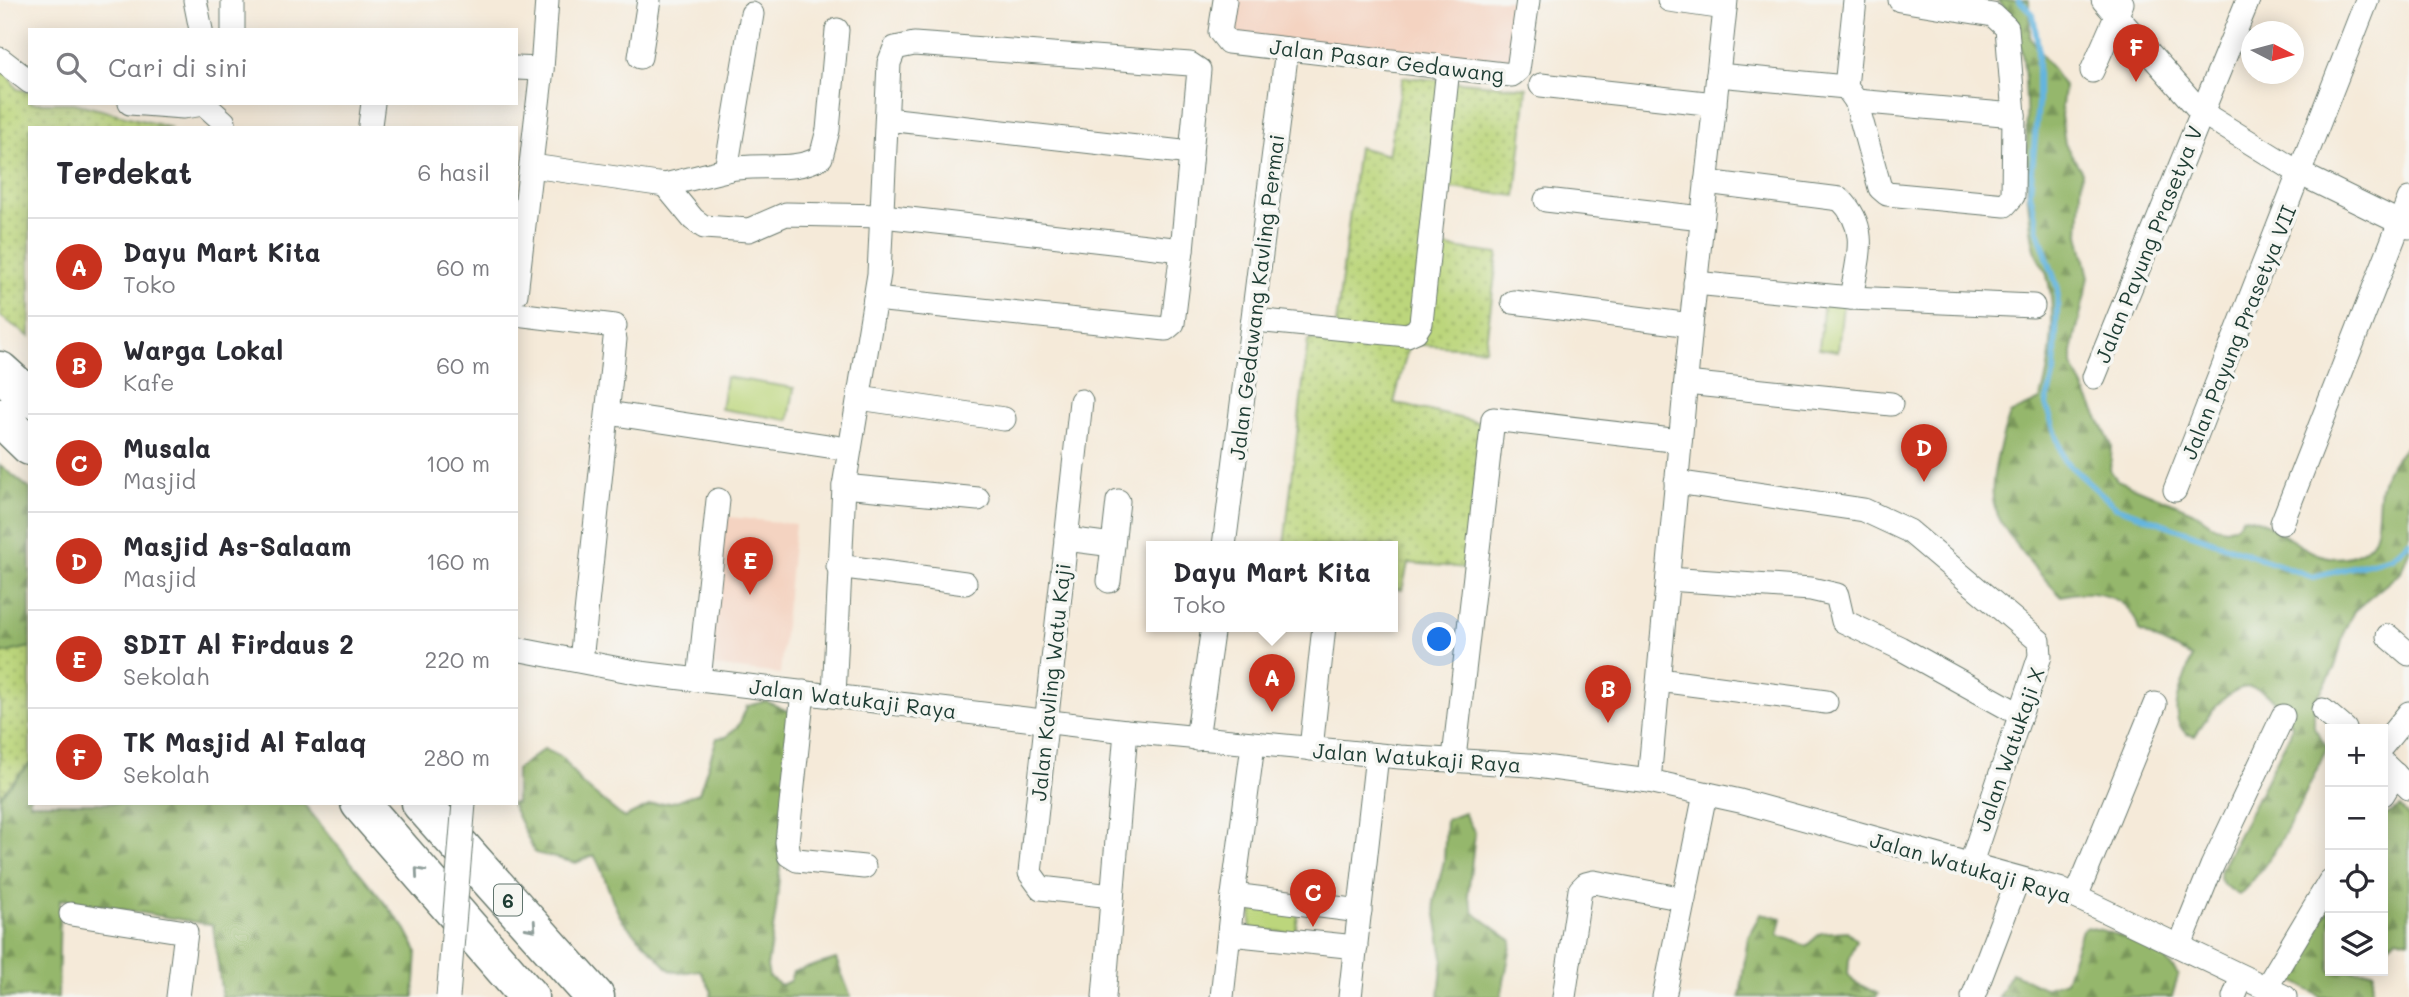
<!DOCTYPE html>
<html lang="id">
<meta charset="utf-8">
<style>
body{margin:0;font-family:Mali,sans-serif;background:#f7f7f7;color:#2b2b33}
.controls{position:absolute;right:21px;bottom:21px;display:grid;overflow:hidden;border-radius:0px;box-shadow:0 4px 18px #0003}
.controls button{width:63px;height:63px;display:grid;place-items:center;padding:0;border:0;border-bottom:2px solid #e1e1e2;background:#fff;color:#2b2b33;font:35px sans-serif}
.compass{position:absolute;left:2241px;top:21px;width:63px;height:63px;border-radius:50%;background:#fff;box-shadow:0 4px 18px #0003;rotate:96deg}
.you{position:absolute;left:1440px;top:640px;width:24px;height:24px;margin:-18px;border:5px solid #fff;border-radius:50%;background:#1a73e8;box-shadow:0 0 0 10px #1a73e833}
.badge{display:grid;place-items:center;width:46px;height:46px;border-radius:50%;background:#c8321e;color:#fff;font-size:23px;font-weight:700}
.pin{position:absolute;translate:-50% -58px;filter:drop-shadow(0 2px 4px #0008)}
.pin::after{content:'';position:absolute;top:37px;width:24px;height:21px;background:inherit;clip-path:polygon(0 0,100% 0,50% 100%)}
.popup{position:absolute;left:1146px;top:541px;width:252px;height:91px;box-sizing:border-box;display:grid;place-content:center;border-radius:0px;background:#fff;filter:drop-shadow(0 2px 5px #0005);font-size:23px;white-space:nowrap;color:#7c7c81}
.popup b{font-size:26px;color:#2b2b33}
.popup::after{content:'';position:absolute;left:50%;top:100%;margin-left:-14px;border:14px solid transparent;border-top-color:#fff}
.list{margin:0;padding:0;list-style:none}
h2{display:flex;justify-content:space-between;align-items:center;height:91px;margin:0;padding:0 28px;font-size:30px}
h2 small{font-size:23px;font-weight:400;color:#7c7c81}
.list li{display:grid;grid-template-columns:46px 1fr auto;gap:21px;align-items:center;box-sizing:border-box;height:98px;padding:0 28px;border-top:2px solid #e1e1e2}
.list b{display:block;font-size:26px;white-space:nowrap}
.list p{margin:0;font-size:23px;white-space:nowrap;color:#7c7c81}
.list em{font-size:23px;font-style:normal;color:#7c7c81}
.icon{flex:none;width:38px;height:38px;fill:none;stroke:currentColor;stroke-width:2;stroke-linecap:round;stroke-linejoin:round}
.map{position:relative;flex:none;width:2409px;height:997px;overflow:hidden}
.search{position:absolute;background:#fff;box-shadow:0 4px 18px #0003;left:28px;top:28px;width:490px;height:77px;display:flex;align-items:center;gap:18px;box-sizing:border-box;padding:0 24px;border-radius:0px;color:#7c7c81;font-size:26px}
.panel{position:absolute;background:#fff;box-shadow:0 4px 18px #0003;left:28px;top:126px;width:490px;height:679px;border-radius:0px}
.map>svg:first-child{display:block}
.built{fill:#f4d3c1}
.grass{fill:url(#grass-dots);stroke:#6e8a58;stroke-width:2}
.forest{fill:url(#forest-firs);stroke:#5a7a50;stroke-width:2}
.park{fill:#bcd67c;stroke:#6e8a58;stroke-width:2}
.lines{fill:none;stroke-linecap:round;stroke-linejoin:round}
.stream{stroke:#63b5de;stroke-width:6}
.minor-casing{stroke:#6a7a6e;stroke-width:25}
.motorway-casing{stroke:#6a7a6e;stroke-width:41}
.minor{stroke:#fff;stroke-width:23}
.motorway{stroke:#fff;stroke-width:38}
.minor-bridge-casing{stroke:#6a7a6e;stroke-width:25;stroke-linecap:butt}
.minor-bridge{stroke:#fff;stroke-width:23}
.oneway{stroke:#8f9e9a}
.labels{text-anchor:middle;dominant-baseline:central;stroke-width:7;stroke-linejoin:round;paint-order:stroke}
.shield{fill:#f6f6f2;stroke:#60746d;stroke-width:2}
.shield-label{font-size:19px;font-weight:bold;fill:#1f3d34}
.street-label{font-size:21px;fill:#1f3d34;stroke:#f6f6f2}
</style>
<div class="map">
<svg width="2409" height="997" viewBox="0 0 2409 997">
<defs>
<pattern id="grass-dots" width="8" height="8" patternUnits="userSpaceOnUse" patternTransform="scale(1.75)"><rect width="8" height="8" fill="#bcd67c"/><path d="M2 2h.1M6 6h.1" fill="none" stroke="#98af66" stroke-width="1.8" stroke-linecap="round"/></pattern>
<pattern id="forest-firs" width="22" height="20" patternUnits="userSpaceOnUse" patternTransform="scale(1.75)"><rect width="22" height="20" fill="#95b76c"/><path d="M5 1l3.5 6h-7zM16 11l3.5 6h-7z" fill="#79965a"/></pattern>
</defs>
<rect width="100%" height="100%" fill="#f6f6f2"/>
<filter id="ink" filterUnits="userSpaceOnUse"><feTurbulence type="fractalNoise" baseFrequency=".0143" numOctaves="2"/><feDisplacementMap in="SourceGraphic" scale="14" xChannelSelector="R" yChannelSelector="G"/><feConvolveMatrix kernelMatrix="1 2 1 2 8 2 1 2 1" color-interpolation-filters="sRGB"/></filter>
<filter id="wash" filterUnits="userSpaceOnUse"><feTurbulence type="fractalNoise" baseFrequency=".00686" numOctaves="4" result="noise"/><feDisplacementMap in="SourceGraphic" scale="28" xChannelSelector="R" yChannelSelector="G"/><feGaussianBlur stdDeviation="1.57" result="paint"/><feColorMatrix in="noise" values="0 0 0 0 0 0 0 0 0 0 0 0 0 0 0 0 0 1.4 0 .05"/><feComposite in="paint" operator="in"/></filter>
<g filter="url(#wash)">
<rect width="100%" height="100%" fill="#f5ead9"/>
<g class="built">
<polygon points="1234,0 1518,0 1510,70 1230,39"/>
<polygon points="721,516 795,524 780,674 704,665"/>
</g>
<g class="grass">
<polygon points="0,64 17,89 30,92 30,103 74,103 172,128 30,128 30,337 0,316"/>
<polygon points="1403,77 1527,88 1516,196 1450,188 1438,246 1498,254 1485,349 1409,344 1394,403 1482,423 1466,568 1408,563 1402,590 1393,588 1393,546 1284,546 1308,340 1334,341 1358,147 1388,155"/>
<polygon points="30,647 30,763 0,796 0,654"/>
</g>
<g class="forest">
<path d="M1996,0H2029L2030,38L2064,86L2061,116L2065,144L2082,172L2079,234L2089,277L2072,351V365L2112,446L2110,470L2117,480L2192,511L2216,527L2226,529L2236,526L2243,517C2280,518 2312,576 2361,552C2385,540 2374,501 2382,482C2387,467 2399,454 2409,442V550L2401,572L2354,611L2345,629L2335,667L2316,700L2314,709V727L2327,748C2302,799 2280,856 2239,895L2225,886L2219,878L2221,869L2290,734L2292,725C2256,663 2226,685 2195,736L2186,734C2165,713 2184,682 2192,657L2139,631C2132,594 2091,588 2061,596C2041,576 2001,532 1994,505C1988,480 2002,437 2010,414L2040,400C2052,364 2057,309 2046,272C2044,267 2040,263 2038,258C2031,242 2030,218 2028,200C2022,151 2039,30 1996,0Z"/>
<polygon points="0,465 30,489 30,647 0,654"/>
<path d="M766,701L794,714L776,910L767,967L769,977L781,985L790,981L793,972L836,959L851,997H710L712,992L700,970L680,973L670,970L624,922C611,906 607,876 594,855L576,863L535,853L511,803H516V770L544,749L563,758L581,783L624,818L651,805L672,802L699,793L717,738L726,737L739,725L747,706Z"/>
<polygon points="30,763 30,803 303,803 405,928 417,951 414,997 222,997 213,925 60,899 58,997 0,997 0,796"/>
<polygon points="2400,807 2409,817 2409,941 2396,938 2383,949 2383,817"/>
<polygon points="1464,813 1475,833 1468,895 1474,913 1512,941 1501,997 1439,997 1443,958 1434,902 1444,861 1446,820"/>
<polygon points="2330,909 2330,971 2374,971 2372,989 2367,997 2321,997 2290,979 2300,947"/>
<polygon points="1761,913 1782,918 1778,935 1806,946 1821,933 1847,931 1857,940 1849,960 1848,974 1854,982 1878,994 1876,997 1740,997 1748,936"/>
<path d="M2087,927C2114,932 2167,950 2178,976L2172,997H1998L2012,973L2044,988L2065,981L2082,930Z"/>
</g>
<g class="park">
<polygon points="1824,302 1843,304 1838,351 1819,348"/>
<polygon points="726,377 794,388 789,420 721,409"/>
<polygon points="1253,904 1299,910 1295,934 1250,928"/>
</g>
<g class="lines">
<polyline class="stream" points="2019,0 2033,14 2038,47 2038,104 2030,192 2038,231 2058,289 2054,373 2046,404 2064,460 2116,507 2313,577 2392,557 2409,542"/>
</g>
</g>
<g filter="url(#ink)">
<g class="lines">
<g class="minor-casing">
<g id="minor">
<polyline points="195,0 201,30"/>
<polyline points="233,0 233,30"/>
<polyline points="1225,0 1220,32 1228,42 1512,75 1518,70 1528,0"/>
<polyline points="1669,0 1725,8"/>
<polyline points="1855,0 1846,87 1856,101 1880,188 1887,194 2005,205 2013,196 2014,115 2007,28 1993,15 1900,0"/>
<polyline points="2103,0 2201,112 2301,174 2409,227"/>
<polyline points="640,57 649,0"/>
<polyline points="0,59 30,82"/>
<polyline points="516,68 542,69"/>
<polyline points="2092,71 2122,3"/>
<polyline points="1718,75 1846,87"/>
<polyline points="1541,85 1715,104"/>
<polyline points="1856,101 2014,115"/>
<polyline points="130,103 183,107 204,104"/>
<polyline points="203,103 224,122"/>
<polyline points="370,125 373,103"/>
<polyline points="532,166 665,185 726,170 752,14"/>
<path d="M726,170C757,162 793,174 821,157L828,130L837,30"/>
<path d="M1706,182L1840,199C1871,229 1857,260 1851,298"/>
<polyline points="665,185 693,219 704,227 749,230 786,214 883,216 1182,250 1191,153"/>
<polyline points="1546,200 1702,218"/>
<polyline points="1695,283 1851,298 2033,306"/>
<polyline points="516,294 542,69 547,0"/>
<polyline points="875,299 1166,329 1173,323 1182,250"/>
<polyline points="1513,302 1691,325"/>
<polyline points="516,314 615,326"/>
<polyline points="1255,320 1407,335 1416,331 1421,323 1448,68"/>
<polyline points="2094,377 2248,0"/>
<polyline points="1686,383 1891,404"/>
<polyline points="859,398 1004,419"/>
<polyline points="1081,401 1030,873 1041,888 1112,896"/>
<polyline points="608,413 848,449"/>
<polyline points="1676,482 1864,510 1909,531 2039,641 2040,656 1970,866"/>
<polyline points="844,486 978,499"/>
<polyline points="2175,490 2367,0"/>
<polyline points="2282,523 2409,199"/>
<polyline points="1066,539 1113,545 1118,501"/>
<polyline points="1224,546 1287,49"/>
<polyline points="838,566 965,583"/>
<polyline points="1668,579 1811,589 1837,595 1843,621 1900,648 2019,714"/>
<polyline points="1109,581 1113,545"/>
<polyline points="2388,636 2409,654"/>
<polyline points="516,649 640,673 1126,731 1400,757 1529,765 1649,781 1740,801 2059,889 2285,997"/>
<polyline points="581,661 615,339"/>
<polyline points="699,680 718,500"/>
<polyline points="1659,680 1826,702"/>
<polyline points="803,692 787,842 789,855 797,860 864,867"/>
<polyline points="834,696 844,486 879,274 889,63 895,48 914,44 1190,64 1199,70 1191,153 887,119"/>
<polyline points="2323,710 2345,729"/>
<polyline points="1197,739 1213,626"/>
<polyline points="1253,745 1233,895 1360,911"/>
<polyline points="2383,745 2409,713"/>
<polyline points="1311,749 1324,626"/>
<polyline points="1454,758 1493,419 1680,441"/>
<polyline points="2383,763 2409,788"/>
<polyline points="1649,781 1691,325 1726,0"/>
<polyline points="2383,794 2395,774"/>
<polyline points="2076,897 2155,704"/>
<polyline points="71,914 186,932 178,997"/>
<polyline points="1230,934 1356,947"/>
<polyline points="2180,945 2212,866 2283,716"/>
<polyline points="2266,988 2330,881"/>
<polyline points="1104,997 1126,731"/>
<polyline points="1222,997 1233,895"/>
<polyline points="1350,997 1377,755"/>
<polyline points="1564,997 1580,890 1586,884 1594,882 1684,899"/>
<polyline points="1664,997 1705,794"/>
<polyline points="1973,997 2018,879"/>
<polyline points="2234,997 2242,977"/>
</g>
</g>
<g class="motorway-casing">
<g id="motorway">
<polyline points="0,371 30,398"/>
<polyline points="0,417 30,446"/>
<polyline points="360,803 529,997"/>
<polyline points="421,803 595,997"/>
</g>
</g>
<use href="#minor" class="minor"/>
<use href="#motorway" class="motorway"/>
<g class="minor-bridge-casing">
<polyline id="minor-bridge" points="448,997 464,803"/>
</g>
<use href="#minor-bridge" class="minor-bridge"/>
</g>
<defs><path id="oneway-chevron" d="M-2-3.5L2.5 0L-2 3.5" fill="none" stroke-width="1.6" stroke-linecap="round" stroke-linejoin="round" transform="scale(1.75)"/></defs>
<g class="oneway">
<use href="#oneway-chevron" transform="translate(419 872) rotate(-131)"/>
<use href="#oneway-chevron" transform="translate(532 927) rotate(48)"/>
</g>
</g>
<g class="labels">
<rect class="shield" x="494" y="884.5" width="28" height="31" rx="5"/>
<g class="shield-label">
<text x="508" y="900">6</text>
</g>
<g class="street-label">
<text transform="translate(1387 60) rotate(7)">Jalan Pasar Gedawang</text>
<text transform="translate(2148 244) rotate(-68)">Jalan Payung Prasetya V</text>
<text transform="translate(1256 297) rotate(-83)">Jalan Gedawang Kavling Permai</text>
<text transform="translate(2238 332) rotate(-68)">Jalan Payung Prasetya VII</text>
<text transform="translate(1050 682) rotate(-84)">Jalan Kavling Watu Kaji</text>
<text transform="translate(853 698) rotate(7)">Jalan Watukaji Raya</text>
<text transform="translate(2009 749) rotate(-71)">Jalan Watukaji X</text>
<text transform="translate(1417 757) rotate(4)">Jalan Watukaji Raya</text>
<text transform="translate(1971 867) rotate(16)">Jalan Watukaji Raya</text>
</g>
</g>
</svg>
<div class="controls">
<button>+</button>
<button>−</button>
<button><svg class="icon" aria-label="locate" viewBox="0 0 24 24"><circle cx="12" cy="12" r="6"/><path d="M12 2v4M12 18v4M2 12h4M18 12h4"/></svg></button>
<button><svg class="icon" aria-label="layers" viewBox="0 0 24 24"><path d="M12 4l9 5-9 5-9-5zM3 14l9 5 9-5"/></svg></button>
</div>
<svg class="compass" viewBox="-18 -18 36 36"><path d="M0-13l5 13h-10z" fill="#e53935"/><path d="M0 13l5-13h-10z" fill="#7c7c81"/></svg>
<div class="you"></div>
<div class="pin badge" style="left:1272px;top:712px">A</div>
<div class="popup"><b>Dayu Mart Kita</b>Toko</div>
<div class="pin badge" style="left:1608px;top:723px">B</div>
<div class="pin badge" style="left:1313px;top:927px">C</div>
<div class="pin badge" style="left:1924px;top:482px">D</div>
<div class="pin badge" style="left:750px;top:595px">E</div>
<div class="pin badge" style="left:2136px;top:82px">F</div>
<div class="search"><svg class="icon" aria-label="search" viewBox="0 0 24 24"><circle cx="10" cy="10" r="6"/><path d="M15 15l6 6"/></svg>Cari di sini</div>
<section class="panel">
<h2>Terdekat<small>6 hasil</small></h2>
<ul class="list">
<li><span class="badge">A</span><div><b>Dayu Mart Kita</b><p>Toko</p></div><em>60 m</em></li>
<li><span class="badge">B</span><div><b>Warga Lokal</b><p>Kafe</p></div><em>60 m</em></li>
<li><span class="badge">C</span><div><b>Musala</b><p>Masjid</p></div><em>100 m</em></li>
<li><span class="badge">D</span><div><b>Masjid As-Salaam</b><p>Masjid</p></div><em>160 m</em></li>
<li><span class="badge">E</span><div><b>SDIT Al Firdaus 2</b><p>Sekolah</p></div><em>220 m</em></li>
<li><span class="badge">F</span><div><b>TK Masjid Al Falaq</b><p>Sekolah</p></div><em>280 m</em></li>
</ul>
</section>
</div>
